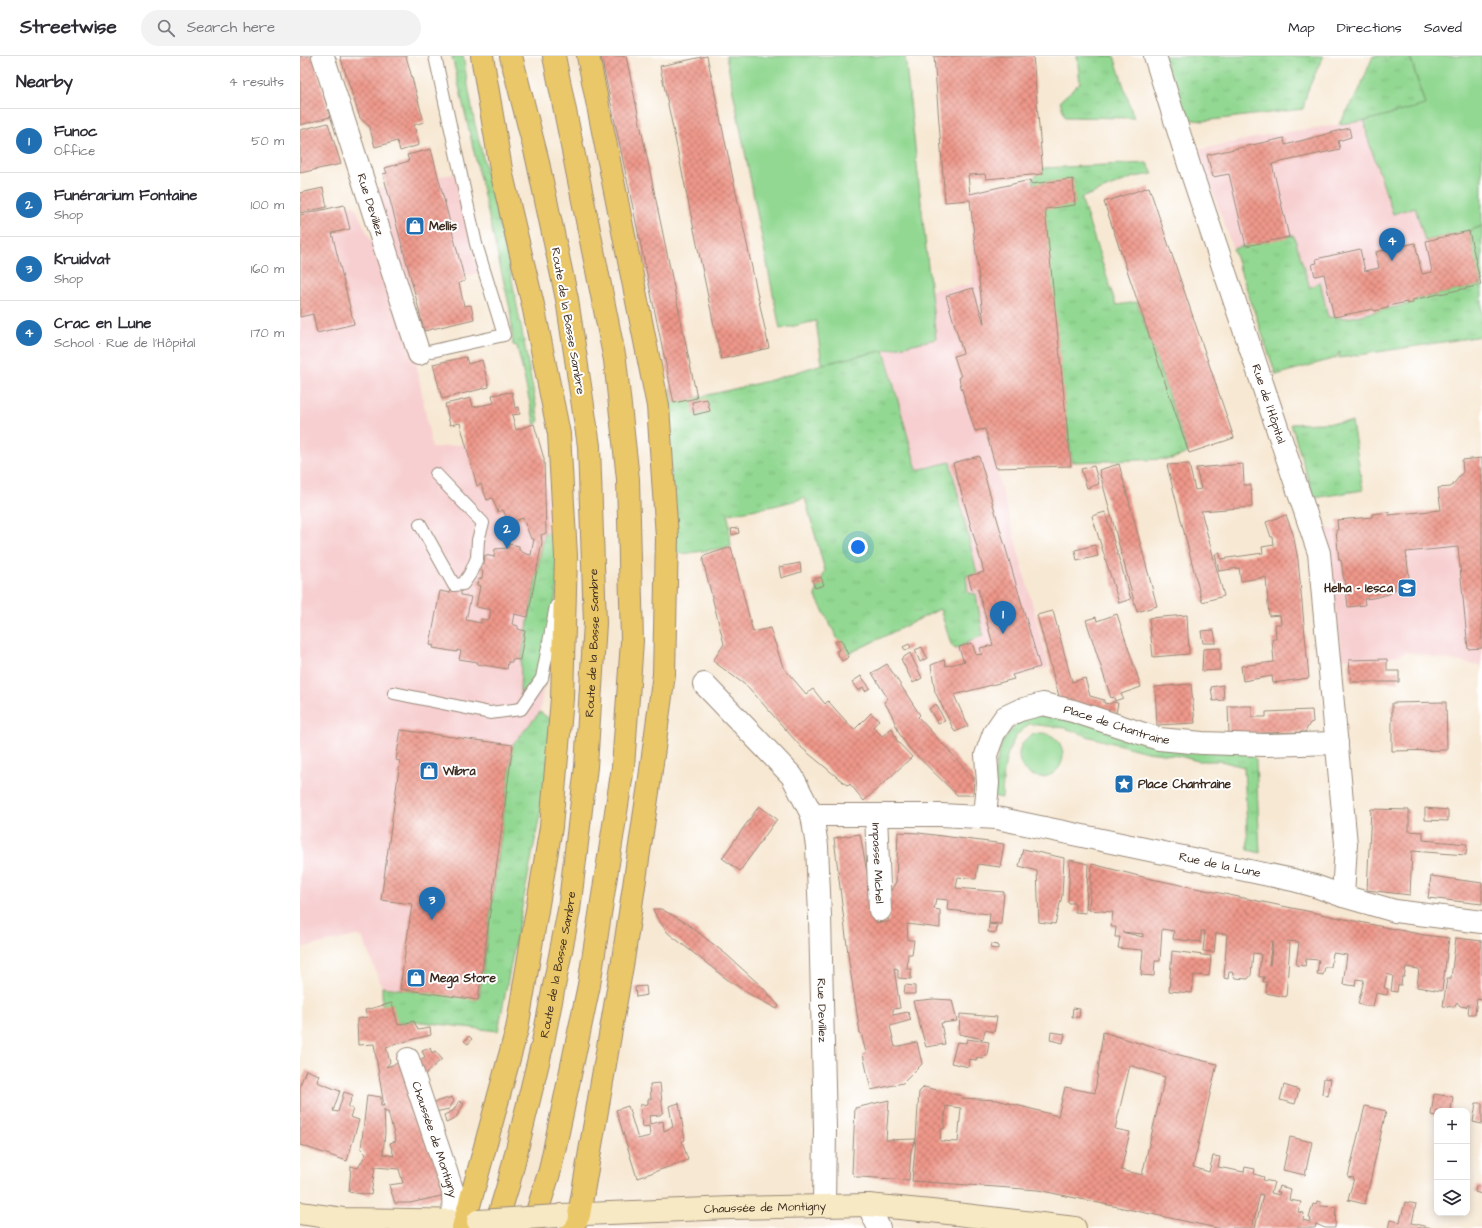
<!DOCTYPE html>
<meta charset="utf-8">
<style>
body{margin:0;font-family:"Architects Daughter",sans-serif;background:#f2f2f3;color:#2b2b33}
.controls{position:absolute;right:12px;bottom:12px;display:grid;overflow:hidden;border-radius:8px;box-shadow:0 2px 10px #0003}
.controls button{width:36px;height:36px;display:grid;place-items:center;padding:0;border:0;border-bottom:1px solid #e1e1e2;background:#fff;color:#2b2b33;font:20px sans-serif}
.you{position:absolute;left:558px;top:491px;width:14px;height:14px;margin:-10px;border:3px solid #fff;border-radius:50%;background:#1a73e8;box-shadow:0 0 0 6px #1a73e833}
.badge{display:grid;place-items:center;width:26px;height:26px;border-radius:50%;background:#1f6fb2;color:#fff;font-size:13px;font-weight:700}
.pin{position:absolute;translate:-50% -33px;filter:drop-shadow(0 1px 2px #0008)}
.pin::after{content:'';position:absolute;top:21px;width:14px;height:12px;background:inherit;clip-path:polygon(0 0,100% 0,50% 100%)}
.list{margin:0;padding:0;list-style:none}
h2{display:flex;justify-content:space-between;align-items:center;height:52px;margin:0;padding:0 16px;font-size:17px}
h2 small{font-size:13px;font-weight:400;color:#7c7c81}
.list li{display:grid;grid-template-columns:26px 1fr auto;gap:12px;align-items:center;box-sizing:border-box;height:64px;padding:0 16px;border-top:1px solid #e1e1e2}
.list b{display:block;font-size:15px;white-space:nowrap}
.list p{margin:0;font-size:13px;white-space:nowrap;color:#7c7c81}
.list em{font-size:13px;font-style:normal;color:#7c7c81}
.icon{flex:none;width:22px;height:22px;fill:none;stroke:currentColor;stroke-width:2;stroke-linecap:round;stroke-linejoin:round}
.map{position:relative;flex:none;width:1182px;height:1172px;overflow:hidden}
header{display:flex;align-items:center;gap:24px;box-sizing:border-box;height:56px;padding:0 20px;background:#fff;border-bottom:1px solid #e1e1e2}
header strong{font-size:19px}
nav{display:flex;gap:22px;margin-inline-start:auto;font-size:14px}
.search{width:280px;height:36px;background:#f2f2f3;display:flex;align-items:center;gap:10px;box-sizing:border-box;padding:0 14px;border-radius:22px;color:#7c7c81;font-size:15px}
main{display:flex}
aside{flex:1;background:#fff}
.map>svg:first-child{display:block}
.built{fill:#f7cfd0}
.grass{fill:url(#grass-tufts);stroke:#668158}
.green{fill:#92d892;stroke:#668158}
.building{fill:url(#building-cross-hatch);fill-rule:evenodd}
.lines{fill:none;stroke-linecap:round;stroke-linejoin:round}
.lane-casing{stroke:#998978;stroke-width:14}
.street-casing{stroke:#998978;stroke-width:24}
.secondary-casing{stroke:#998978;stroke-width:24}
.highway-casing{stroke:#998978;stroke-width:24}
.lane{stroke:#fff;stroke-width:12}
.street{stroke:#fff;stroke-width:22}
.secondary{stroke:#f7e9c3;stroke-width:22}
.highway{stroke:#eac769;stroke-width:22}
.secondary-bridge-casing{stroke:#998978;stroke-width:24;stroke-linecap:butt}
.secondary-bridge{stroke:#f7e9c3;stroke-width:22}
.labels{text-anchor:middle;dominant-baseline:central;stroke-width:4;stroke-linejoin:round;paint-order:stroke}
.street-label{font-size:12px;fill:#3b2a1e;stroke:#fff}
.poi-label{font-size:12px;font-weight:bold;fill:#3b2a1e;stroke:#fff;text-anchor:start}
</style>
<header>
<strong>Streetwise</strong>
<div class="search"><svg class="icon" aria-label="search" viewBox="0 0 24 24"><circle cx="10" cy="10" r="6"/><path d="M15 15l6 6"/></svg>Search here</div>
<nav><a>Map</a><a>Directions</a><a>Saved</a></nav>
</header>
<main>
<aside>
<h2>Nearby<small>4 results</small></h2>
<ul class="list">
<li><span class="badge">1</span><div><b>Funoc</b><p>Office</p></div><em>50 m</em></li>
<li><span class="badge">2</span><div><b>Funérarium Fontaine</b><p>Shop</p></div><em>100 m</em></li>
<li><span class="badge">3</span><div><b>Kruidvat</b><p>Shop</p></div><em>160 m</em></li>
<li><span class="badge">4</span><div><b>Crac en Lune</b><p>School · Rue de l'Hôpital</p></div><em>170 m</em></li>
</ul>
</aside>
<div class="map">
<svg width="1182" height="1172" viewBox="0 0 1182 1172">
<defs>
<pattern id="grass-tufts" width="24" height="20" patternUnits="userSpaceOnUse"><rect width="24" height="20" fill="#92d892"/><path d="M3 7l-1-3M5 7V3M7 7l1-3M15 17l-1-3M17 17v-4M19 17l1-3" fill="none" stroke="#7fba7d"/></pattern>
<pattern id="building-cross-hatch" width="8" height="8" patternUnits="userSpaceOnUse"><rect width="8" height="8" fill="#ee978a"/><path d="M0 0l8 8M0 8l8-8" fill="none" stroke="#c27b70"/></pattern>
</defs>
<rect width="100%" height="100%" fill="#fff"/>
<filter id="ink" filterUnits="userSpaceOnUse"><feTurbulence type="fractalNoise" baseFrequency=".025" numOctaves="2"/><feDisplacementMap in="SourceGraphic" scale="8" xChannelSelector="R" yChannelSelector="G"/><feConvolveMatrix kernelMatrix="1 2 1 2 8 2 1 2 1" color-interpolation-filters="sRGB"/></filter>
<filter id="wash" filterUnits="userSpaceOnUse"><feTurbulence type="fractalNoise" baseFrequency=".012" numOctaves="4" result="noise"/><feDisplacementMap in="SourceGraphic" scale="16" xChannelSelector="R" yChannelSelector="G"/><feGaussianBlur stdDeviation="0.9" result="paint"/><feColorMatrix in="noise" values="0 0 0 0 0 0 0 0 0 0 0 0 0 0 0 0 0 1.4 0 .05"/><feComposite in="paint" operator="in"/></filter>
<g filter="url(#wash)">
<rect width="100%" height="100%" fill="#f7e8d3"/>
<g class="built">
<polygon points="1065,65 1067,80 1116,151 1169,175 1182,170 1181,228 1048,262 1028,261 1020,225 1010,232 994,180 983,179 933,193 898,94 972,78"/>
<polygon points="156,118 179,217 105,234 76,133 131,121"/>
<polygon points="733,123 772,410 695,408 749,611 673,634 661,603 651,588 641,553 546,599 515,539 525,515 472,324 522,308 636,283 631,234 673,228 670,134"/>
<polygon points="54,149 108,262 132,392 165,388 199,380 235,369 249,444 262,479 252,572 240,656 213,688 179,943 82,931 62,881 57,880 0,892 0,158 22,153"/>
<polygon points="1182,462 1182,610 1107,596 1087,603 1040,603 1041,590 1023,472 1037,474"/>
</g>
<g class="grass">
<polygon points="152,0 163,0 174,64 210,213 239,365 235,369 217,290 213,289 210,253"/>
<polygon points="777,0 814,0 834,62 765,61 760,45 780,27"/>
<polygon points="863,0 1023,0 1007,36 1003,53 903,65 886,63"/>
<polygon points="1073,0 1110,0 1126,50 1065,65 1039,68 1058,37"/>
<polygon points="847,107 853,118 834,121 781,142 816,249 837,246 888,397 871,403 772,406 733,123 743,112"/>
<polygon points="1182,170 1182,280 1039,302 1040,295 1036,302 976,319 933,193 983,179 994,180 1010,232 1020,225 1028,261 1048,262 1108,248 1118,243 1180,229 1169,175"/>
<polygon points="584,294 617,414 650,406 677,517 666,520 668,537 676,538 683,579 655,593 651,588 640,553 546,599 515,539 525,515 505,442 474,450 428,458 431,491 382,498 375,496 367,341 371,332 374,347 472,324 522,308"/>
<polygon points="1052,366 1063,434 1014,442 991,368"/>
<polygon points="255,476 261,508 243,616 230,632 220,636 221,605 243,484 245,477"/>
<polygon points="240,656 251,664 249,712 198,975 113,965 83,970 82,931 179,942 213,688"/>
<path d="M723,658L746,660L951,698L956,704L960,797L948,794L944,711L921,705H898L879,700L847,696L790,681L765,672L729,668C725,672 720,675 717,679C704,697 703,721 702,742L692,740L696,708L702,686Z"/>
</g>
<g class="green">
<polygon points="426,0 605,0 636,283 522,308 516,265 480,273"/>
<polygon points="1110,0 1182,0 1182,170 1169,175 1125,185 1115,151 1093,158 1067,80 1065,65 1125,49"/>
<circle cx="741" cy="699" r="22"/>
</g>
<g id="blocks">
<g class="building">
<polygon points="0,0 13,0 30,61 0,69"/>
<polygon points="40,0 106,0 124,66 114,69 119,89 100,95 97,85 75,91 70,73 71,72 60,62"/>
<polygon points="301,0 326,0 397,342 374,347"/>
<polygon points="407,0 469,292 421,303 360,10"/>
<polygon points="634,0 733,0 743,118 686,123 685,118 668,119 670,138 730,124 731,128 773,123 775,149 745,153 771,410 696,412 685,373 675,375 661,331 659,322 661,321 654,300 663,297 646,240 673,232 684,268 670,144 645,146"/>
<polygon points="28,67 41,108 0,117 0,74"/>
<polygon points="1049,72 1051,81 1038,85 1040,93 972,108 989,181 946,190 929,118 913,121 907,99 984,82 985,89"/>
<polygon points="131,93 165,225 159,227 164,250 171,249 174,263 124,275 115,238 83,118 87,117 85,112 109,105 107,99"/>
<polygon points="849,131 934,382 889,397 804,146"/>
<polygon points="23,132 27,151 0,157 0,137"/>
<polygon points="44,149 50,173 32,177 54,268 17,277 13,258 0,261 0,159"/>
<polygon points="1169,175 1181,229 1112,244 1113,247 1107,248 1107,246 1088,250 1088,252 1074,255 1073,253 1034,261 1024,218 1015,220 1012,208 1017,207 1016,203 1060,193 1065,215 1079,212 1076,196 1115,187 1122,218 1132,216 1126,185"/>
<polygon points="166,301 168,308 182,304 189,331 142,343 133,308"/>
<polygon points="212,336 215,352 219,351 220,358 212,359 216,374 234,368 244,403 246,477 241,479 242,486 228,561 214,558 212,568 218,570 218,573 225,575 220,604 212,603 212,606 208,606 207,613 177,608 178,606 159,603 161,595 157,594 157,596 133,592 134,590 130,589 140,535 150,537 151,533 161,535 161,539 171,541 166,564 181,567 181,563 189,564 191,554 176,551 180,530 177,529 178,524 182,522 183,516 180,513 181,508 184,508 185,499 194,501 195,493 208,492 209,488 219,490 219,494 226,498 231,499 234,483 231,483 223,462 209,467 203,454 198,456 192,442 187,444 181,428 177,430 160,367 150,369 145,348 171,342 173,351 194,347 192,339"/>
<polygon points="407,343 410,355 394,359 392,346"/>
<polygon points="679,400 740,611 712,619 714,623 654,639 668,670 655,676 635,636 631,609 644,604 646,610 665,605 663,604 659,591 672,587 676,599 682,598 680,592 693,589 678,533 672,534 668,520 684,516 653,407"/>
<polygon points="1182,402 1182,592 1168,593 1158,491 1106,496 1109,521 1103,528 1089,538 1073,542 1064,543 1065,549 1048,551 1045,524 1044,524 1041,504 1039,504 1036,474 1038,474 1037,464 1072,461 1072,458 1089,456 1089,459 1141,454 1138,432 1151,431 1163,416 1162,404"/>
<polygon points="819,408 857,550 837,556 799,414"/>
<polygon points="889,408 895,434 901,433 896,412 943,408 944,429 951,429 952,451 901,455 924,540 902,546 867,409"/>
<polygon points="794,410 799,428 787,432 781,413"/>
<polygon points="805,456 831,543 819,547 792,460"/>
<polygon points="986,459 993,478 998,504 1009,622 973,627 972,620 943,625 941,610 974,606 972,583 976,583 975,568 981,568 980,559 969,560 966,521 941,525 939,512 919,515 915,498 920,497 921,503 963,497 962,491 974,489 973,481 971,481 966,466"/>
<polygon points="438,472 439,477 432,479 431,473"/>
<polygon points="795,489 798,500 777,505 775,494"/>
<polygon points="431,491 453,576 470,572 483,611 506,638 513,633 525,648 528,645 554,674 571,657 572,658 579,664 573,671 582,680 592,672 597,685 612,701 564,745 550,728 548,730 502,692 448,631 413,605 424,588 403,505 404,500"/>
<polygon points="500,507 501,516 481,522 479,511"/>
<polygon points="521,521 524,529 515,532 512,524"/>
<polygon points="753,555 772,626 785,622 790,640 804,644 804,647 810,648 813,646 818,647 816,657 760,644 737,559"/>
<polygon points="817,558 841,631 821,638 823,642 815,645 814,641 811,642 786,564 796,561 797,565"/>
<polygon points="887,559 889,598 853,601 849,562"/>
<polygon points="914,574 916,587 903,587 901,575"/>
<polygon points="541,583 549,601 542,605 536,595 539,594 535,586"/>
<polygon points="609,588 611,591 606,595 603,591"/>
<polygon points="622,591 627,602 620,606 615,594"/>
<polygon points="920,592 920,614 902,615 903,593"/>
<polygon points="610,597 622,622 613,627 601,603"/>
<polygon points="1087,603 1087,615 1099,615 1099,626 1051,626 1049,604"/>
<polygon points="587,608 620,659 618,661 674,722 673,739 657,739 609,692 599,677 591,657 584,646 588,643 572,617"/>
<polygon points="561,620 570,632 565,635 563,631 558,635 552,626"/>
<polygon points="891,628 895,667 857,669 855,631"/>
<polygon points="923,629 924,644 913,645 911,631"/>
<polygon points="1146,646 1147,694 1092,695 1092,647"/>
<polygon points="636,648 645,665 638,668 629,653"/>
<polygon points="928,650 952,650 952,661 966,661 966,656 1012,654 1013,666 1010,667 1005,676 929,678"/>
<polygon points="101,674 213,689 178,944 100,933 112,848 81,844 100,705 96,704"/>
<polygon points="459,750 477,763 440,815 422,802"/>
<polygon points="1125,752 1148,754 1148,765 1125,764"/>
<polygon points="1071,753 1109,754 1109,775 1123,776 1123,784 1167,788 1166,799 1112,795 1110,839 1067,834"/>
<polygon points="598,776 619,777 704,788 700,811 678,808 676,823 658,821 656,832 704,836 701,868 689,867 690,858 647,854 648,844 639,843 636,843 634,853 640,854 640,872 607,868 608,884 614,884 612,898 608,898 607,913 611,913 611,923 598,922 598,913 594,912 600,952 593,953 593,959 608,956 611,964 590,970 595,991 617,986 622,1008 603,1027 571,1034 563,998 566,997 561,977 560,977 549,906 534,782 560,778 576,867 588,866 590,836 596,826"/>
<polygon points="723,793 764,802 762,840 755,868 739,866 737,815 719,810"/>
<polygon points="770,804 788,808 786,857 775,856 775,847 768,847"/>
<path d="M792,808L847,822L1074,869L1124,879L1149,882L1142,935L1117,931L1119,913L1106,911L1104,921H1102L1101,929H1098L1097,936L1091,935L1093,920L1087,918L1084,932L1088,933L1087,939L1076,937L1073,951L1058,948L1064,924L1056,923L1055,930L1043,928L1047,899L1033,897L1031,911H1025L1023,919L1017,918L1019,904L1006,903L1005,910L996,909L999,886L987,885L990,888L986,941L966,937L967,926H963L964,921H959L961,898L953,897L951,919L948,923L935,922L932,916H929L928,923L924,922L927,878L916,877L914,896L903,895L905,875H901V886L873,883L874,875L862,873L860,905H855L854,920L841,919L843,894L818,892L820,881H815L816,871H811L813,856L789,854ZM822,876L843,878V881ZM972,885H973L970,909H969Z"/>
<polygon points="1131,820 1182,827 1182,848 1128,842"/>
<polygon points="353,853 361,853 385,866 427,899 462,931 479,950 477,953 451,939 428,924 368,877 357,862"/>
<polygon points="689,868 697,869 696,877 688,876"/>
<polygon points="1156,882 1182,885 1182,944 1177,943 1175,958 1168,958 1169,948 1166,951 1160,950 1157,946 1154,951 1143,950 1147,922 1151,922"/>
<polygon points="691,888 698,889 698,893 690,892"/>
<polygon points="872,895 911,900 909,920 894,919 892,937 869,935"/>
<polygon points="605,929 615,930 615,938 604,938"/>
<polygon points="346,930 347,939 336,941 335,931"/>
<polygon points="634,943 652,944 657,965 641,967 645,988 626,991 613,945"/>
<path d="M92,947L98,969L114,965L118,974L130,972L131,979L118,982L86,991L90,1006L86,1011L105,1005L150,1138L110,1147H95L89,1129L103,1127L99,1113L75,1111L71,1139L49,1136L51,1110L58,1112L66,1098L61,1093L67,1039L81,1041V1050H84L74,988L58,989L57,963L67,961L65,954ZM84,1053L85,1056H88L96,1085L90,1087L94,1100L83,1098L85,1076Z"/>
<polygon points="773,952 780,953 779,961 772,961"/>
<polygon points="660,958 697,961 694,976 685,974 683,983 659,978"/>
<polygon points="751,976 765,978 763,987 750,984"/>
<path d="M803,976L871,997L917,1008L893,1111L909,1116L913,1100L920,1101L918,1111L944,1116L945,1111L955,1113L954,1118L964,1121L963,1124L974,1126L971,1137L979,1139L980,1136H977L979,1130L991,1133L989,1144L1001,1146L998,1156L1004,1157L1003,1164L1010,1166L1011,1163L1009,1162L1013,1148L1016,1149L1017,1145L1021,1146L1020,1150H1021L1036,1151L1035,1172H1025L1016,1168L1015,1172H955L963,1139L960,1138L952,1172H917L738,1134L612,1125L616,1083L611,1094L609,1124L560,1121H556L552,1117L555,1052L589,1044L586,1084L616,1083L619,1036L624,1031L662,1040L661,1042L697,1044L758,1060L765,1031L795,1037ZM830,1009L865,1021L842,1119L821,1114L830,1076L815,1073ZM646,1050L661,1052L658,1086L640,1085L641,1073H644Z"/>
<polygon points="169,980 172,983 168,988 164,985"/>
<polygon points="667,983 689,986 687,999 684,999 683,1002 677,1001 676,1004 670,1003 669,1011 651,1007 657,986 666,987"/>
<polygon points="130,992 132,997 135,995 142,1003 123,1020 115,1006 125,1001 122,995"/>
<polygon points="6,1014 19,1019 17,1026 40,1035 33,1055 38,1056 44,1036 53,1039 48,1051 53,1053 50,1061 59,1064 47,1105 0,1089 0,1029"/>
<polygon points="1024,1022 1031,1023 1028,1040 1022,1038"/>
<polygon points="360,1027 363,1056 360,1059 349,1060 350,1068 363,1065 364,1075 373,1071 369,1050 379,1047 385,1084 382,1085 388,1104 337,1122 316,1054 328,1050 338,1083 350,1080 349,1070 343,1071 340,1049 348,1048 348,1043 351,1043 350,1028"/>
<polygon points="984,1029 999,1034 995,1048 980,1044"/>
<polygon points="1134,1038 1153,1041 1151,1055 1137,1055 1137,1060 1131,1059"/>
<polygon points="152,1041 154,1045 149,1053 135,1056 132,1047"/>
<polygon points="159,1045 164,1048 155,1063 146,1067 144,1059 153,1055"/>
<polygon points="1176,1047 1182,1047 1182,1068 1173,1066"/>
<polygon points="1065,1050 1086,1055 1065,1148 1048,1144 1054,1122 1048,1121"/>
<polygon points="990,1081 1012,1086 1005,1119 983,1114"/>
<polygon points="1176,1130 1182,1131 1181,1138 1175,1136"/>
<polygon points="1105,1146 1116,1148 1112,1167 1131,1172 1088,1172 1090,1164 1100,1166"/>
</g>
</g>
</g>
<g filter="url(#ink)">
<use href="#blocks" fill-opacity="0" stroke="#998978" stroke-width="1"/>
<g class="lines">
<g class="lane-casing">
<g id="lane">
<polyline points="119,298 204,279 176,188 135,0"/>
<polyline points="120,468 154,529 163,528 170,518 177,502 178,484 183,467 136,418"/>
<polyline points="94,637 190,657 221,653 242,622 256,550"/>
</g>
</g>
<g class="street-casing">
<g id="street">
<path id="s1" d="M23,0L119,298"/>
<path id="s2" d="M855,0L890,112L1019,497L1046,788L1043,840"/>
<path id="s3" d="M404,628L492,720L512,759L517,790L520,860L525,1073L524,1149"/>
<path id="s4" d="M512,759H641L697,762L993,824L1015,830L1043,840L1095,855L1182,866"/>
<path id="s5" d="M576,759L580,854"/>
<path id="s6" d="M685,761L688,727L686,699L694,677L705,661L720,654L743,648L773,655L859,683L902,687L964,689L1037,687"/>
<path id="s7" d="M108,1003L153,1136L154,1165"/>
<polyline points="568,1149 579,1172"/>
</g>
</g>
<g class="secondary-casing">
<g id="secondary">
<polyline points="0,1157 43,1163 178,1165"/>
<path id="s8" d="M261,1159L431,1152L568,1149L631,1155L775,1172"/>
</g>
</g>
<g class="highway-casing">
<g id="highway">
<polyline points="163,1172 217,973 251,771 262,642 266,500 259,378 233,249 202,119 182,0"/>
<path id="s9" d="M195,1172L209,1126L243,986L269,854L286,711L295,567L289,390L267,243L237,102L211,0"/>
<polyline points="232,1172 250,1114 289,929 323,711 332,585 328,423 315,304 254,0"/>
<polyline points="272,1172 279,1159 323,904 349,729 364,618 367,481 358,350 288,0"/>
</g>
</g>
<use href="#lane" class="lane"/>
<use href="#street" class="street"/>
<use href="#secondary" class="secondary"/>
<use href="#highway" class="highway"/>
<g class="secondary-bridge-casing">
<polyline id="secondary-bridge" points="178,1165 258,1160"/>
</g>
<use href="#secondary-bridge" class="secondary-bridge"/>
</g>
</g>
<defs>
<g id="shop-square" transform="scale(1)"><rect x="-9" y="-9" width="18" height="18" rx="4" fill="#1f6fb2" stroke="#fff"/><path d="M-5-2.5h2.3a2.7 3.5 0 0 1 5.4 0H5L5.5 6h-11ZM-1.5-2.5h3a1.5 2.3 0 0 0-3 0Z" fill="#fff"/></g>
<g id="university-square" transform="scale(1)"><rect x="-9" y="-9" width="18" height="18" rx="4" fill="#1f6fb2" stroke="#fff"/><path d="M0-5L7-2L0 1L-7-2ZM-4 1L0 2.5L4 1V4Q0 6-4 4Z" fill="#fff"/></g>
<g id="sight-square" transform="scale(1)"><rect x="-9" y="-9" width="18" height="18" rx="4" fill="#1f6fb2" stroke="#fff"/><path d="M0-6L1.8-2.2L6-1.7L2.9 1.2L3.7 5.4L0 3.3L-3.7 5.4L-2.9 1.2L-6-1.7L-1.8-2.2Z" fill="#fff"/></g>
</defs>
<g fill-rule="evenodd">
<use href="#shop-square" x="115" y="170"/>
<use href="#university-square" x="1107" y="532"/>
<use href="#shop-square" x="129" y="715"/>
<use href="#sight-square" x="824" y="728"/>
<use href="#shop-square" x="116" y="922"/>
</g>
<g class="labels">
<g class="street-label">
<text stroke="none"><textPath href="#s1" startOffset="156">Rue Devillez</textPath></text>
<text transform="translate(268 265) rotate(80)">Route de la Basse Sambre</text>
<text stroke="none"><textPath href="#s2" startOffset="366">Rue de l'Hôpital</textPath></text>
<text stroke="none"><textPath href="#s9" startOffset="595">Route de la Basse Sambre</textPath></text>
<text stroke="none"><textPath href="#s6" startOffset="222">Place de Chantraine</textPath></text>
<text stroke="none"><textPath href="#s5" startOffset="48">Impasse Michel</textPath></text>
<text stroke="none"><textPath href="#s4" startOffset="413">Rue de la Lune</textPath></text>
<text stroke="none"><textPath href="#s9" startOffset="271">Route de la Basse Sambre</textPath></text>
<text stroke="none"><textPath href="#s3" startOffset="367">Rue Devillez</textPath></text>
<text stroke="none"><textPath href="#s7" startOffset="85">Chaussée de Montigny</textPath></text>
<text stroke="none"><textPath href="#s8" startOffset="204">Chaussée de Montigny</textPath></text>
</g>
<g class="poi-label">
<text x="129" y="170">Mellis</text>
<text x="1093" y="532" text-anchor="end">Helha - Iesca</text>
<text x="143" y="715">Wibra</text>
<text x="838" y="728">Place Chantraine</text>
<text x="130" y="922">Mega Store</text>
</g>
</g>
</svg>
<div class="controls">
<button>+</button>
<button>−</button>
<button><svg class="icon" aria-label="layers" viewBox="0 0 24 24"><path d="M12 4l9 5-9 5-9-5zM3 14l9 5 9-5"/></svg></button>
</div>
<div class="you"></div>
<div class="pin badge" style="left:703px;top:578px">1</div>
<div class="pin badge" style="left:207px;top:493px">2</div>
<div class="pin badge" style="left:132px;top:864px">3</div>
<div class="pin badge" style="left:1092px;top:205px">4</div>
</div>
</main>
